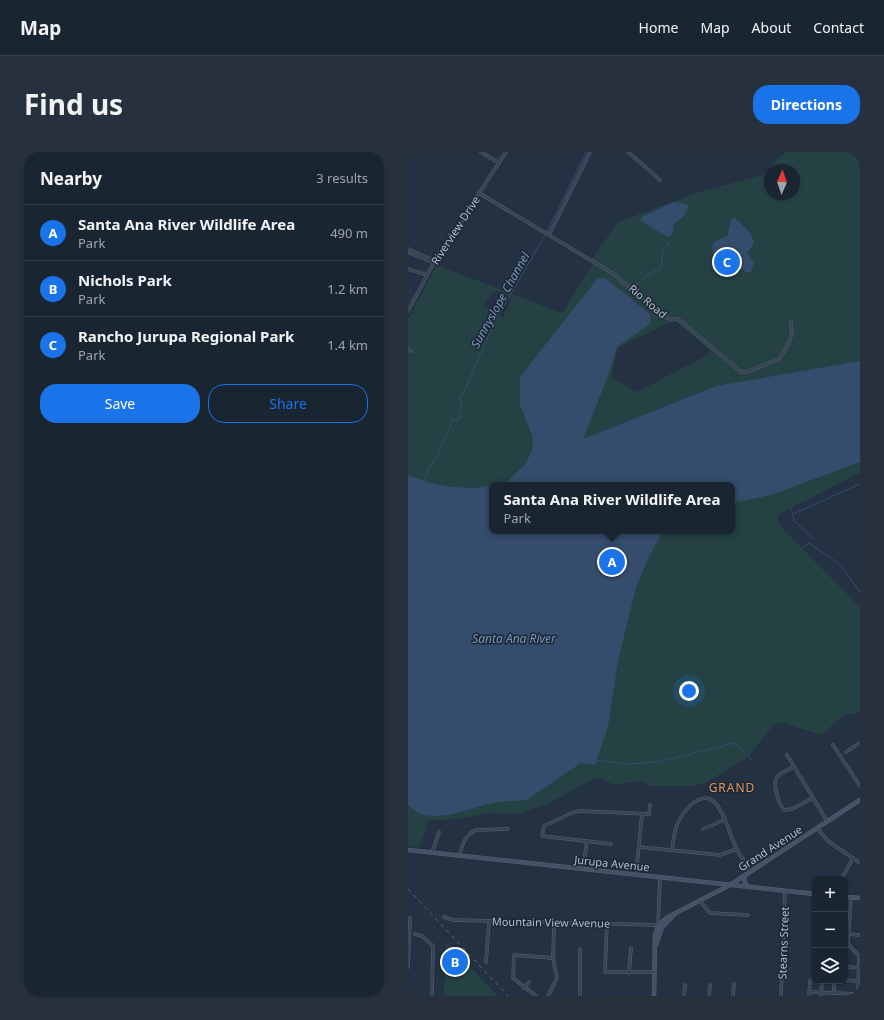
<!DOCTYPE html>
<meta charset="utf-8">
<style>
body{margin:0;font-family:"Noto Sans",sans-serif;background:#27313e;color:#f1f3f6}
.controls{position:absolute;right:12px;bottom:12px;display:grid;overflow:hidden;border-radius:8px;box-shadow:0 1px 3px #0004}
.controls button{width:36px;height:36px;display:grid;place-items:center;padding:0;border:0;border-bottom:1px solid #38424d;background:#1a2532;color:#f1f3f6;font:20px sans-serif}
.compass{position:absolute;left:356px;top:12px;width:36px;height:36px;border-radius:50%;background:#1a2532;box-shadow:0 1px 3px #0004;rotate:2deg}
.you{position:absolute;left:281px;top:539px;width:14px;height:14px;margin:-10px;border:3px solid #fff;border-radius:50%;background:#1a73e8;box-shadow:0 0 0 6px #1a73e833}
.badge{display:grid;place-items:center;width:26px;height:26px;border-radius:50%;background:#1a73e8;color:#fff;font-size:13px;font-weight:700}
.pin{position:absolute;translate:-50% -50%;border:2px solid #fff;box-shadow:0 1px 4px #0006}
.popup{position:absolute;left:81px;top:330px;width:246px;height:52px;box-sizing:border-box;display:grid;place-content:center;border-radius:8px;background:#1a2532;filter:drop-shadow(0 1px 3px #0005);font-size:13px;white-space:nowrap;color:#9fa5ac}
.popup b{font-size:15px;color:#f1f3f6}
.popup::after{content:'';position:absolute;left:50%;top:100%;margin-left:-8px;border:8px solid transparent;border-top-color:#1a2532}
.list{margin:0;padding:0;list-style:none}
h2{display:flex;justify-content:space-between;align-items:center;height:52px;margin:0;padding:0 16px;font-size:17px}
h2 small{font-size:13px;font-weight:400;color:#9fa5ac}
.list li{display:grid;grid-template-columns:26px 1fr auto;gap:12px;align-items:center;box-sizing:border-box;height:56px;padding:0 16px;border-top:1px solid #38424d}
.list b{display:block;font-size:15px;white-space:nowrap}
.list p{margin:0;font-size:13px;white-space:nowrap;color:#9fa5ac}
.list em{font-size:13px;font-style:normal;color:#9fa5ac}
.actions{display:flex;gap:8px;padding:12px 16px}
.actions a{flex:1;padding:9px 0;border:1px solid #1a73e8;border-radius:16px;text-align:center;font-size:14px;color:#1a73e8}
.actions .main{background:#1a73e8;color:#fff}
.icon{flex:none;width:22px;height:22px;fill:none;stroke:currentColor;stroke-width:2;stroke-linecap:round;stroke-linejoin:round}
.map{position:relative;flex:none;width:452px;height:844px;overflow:hidden;border-radius:16px}
header{display:flex;align-items:center;gap:24px;box-sizing:border-box;height:56px;padding:0 20px;background:#1a2532;border-bottom:1px solid #38424d}
header strong{font-size:19px}
nav{display:flex;gap:22px;margin-inline-start:auto;font-size:14px}
.intro{display:flex;align-items:center;justify-content:space-between;box-sizing:border-box;height:96px;padding:0 24px}
h1{margin:0;font-size:28px}
.button{padding:10px 18px;border-radius:16px;background:#1a73e8;color:#fff;font-size:14px;font-weight:700}
main{display:flex;gap:24px;padding:0 24px}
aside{flex:1;background:#1a2532;border-radius:16px;box-shadow:0 1px 3px #0004}
.map>svg:first-child{display:block}
.green{fill:#254144;fill-rule:evenodd}
.water{fill:#354c6c}
.lines{fill:none;stroke-linecap:round;stroke-linejoin:round}
.stream{stroke:#354c6c;stroke-width:1}
.street-casing{stroke:#566170;stroke-width:3.5}
.secondary-casing{stroke:#566170;stroke-width:4.5}
.street{stroke:#384353;stroke-width:2.5}
.secondary{stroke:#455266;stroke-width:3.5}
.rail{stroke:#59677a;stroke-width:1;stroke-dasharray:4 4;stroke-linecap:butt}
.labels{text-anchor:middle;dominant-baseline:central;stroke-width:3;stroke-linejoin:round;paint-order:stroke}
.street-label{font-size:11px;fill:#b5becd;stroke:#1c2838}
.water-label{font-size:12px;font-style:italic;fill:#7994b7;stroke:#1c2838}
.neighbourhood-label{font-size:12px;letter-spacing:1px;fill:#e0955c;stroke:#1c2838}
</style>
<header>
<strong>Map</strong>
<nav><a>Home</a><a>Map</a><a>About</a><a>Contact</a></nav>
</header>
<div class="intro"><h1>Find us</h1><a class="button">Directions</a></div>
<main>
<aside>
<h2>Nearby<small>3 results</small></h2>
<ul class="list">
<li><span class="badge">A</span><div><b>Santa Ana River Wildlife Area</b><p>Park</p></div><em>490 m</em></li>
<li><span class="badge">B</span><div><b>Nichols Park</b><p>Park</p></div><em>1.2 km</em></li>
<li><span class="badge">C</span><div><b>Rancho Jurupa Regional Park</b><p>Park</p></div><em>1.4 km</em></li>
</ul>
<div class="actions"><a class="main">Save</a><a>Share</a></div>
</aside>
<div class="map">
<svg width="452" height="844" viewBox="0 0 452 844">
<rect width="100%" height="100%" fill="#233143"/>
<g class="green">
<path d="M378,0H452V321L373,361L369,366L374,376L452,455V560L434,564L414,583L374,571L366,572L341,604L299,630L284,634H243L231,629L207,633L188,625L138,653L109,662L81,661L49,667L19,669L18,677L11,695L0,694V167L29,113L154,161L187,109L184,107L210,70L294,39L359,22L368,8ZM362,18H386V42H362ZM90,139L104,146L95,165L76,153L84,141ZM266,168L302,198L299,203L229,240L203,225L210,196ZM84,333H324V379H84Z"/>
<polygon points="38,789 90,844 36,844"/>
</g>
<g class="water">
<path d="M266,50L279,52C283,61 271,67 265,73L266,79L262,85L254,82L232,68L236,64Z"/>
<path d="M325,66C331,68 349,85 345,93C344,96 341,98 339,101L346,111L343,120H338C334,118 332,115 328,113C319,108 298,112 306,90L320,83L323,68Z"/>
<polygon points="197,126 242,162 242,172 209,195 200,224 175,287 308,234 452,209 452,310 363,343 324,351 324,333 85,333 98,330 118,312 125,295 124,283 112,253 112,225 189,127"/>
<path d="M0,323C22,333 60,340 84,333V379H255L242,403L228,435L210,509L200,575L187,613L173,611L120,647C110,650 102,648 92,650C67,653 41,668 16,663C10,662 4,656 0,653Z"/>
</g>
<g class="lines">
<g class="stream">
<polyline points="139,80 178,0"/>
<polyline points="227,135 238,124 253,115 255,97 261,92 259,89"/>
<polyline points="217,144 223,139"/>
<path d="M16,330L21,315L29,305L45,267L49,268L52,266V258C56,253 52,250 52,244L55,242L85,173L137,83"/>
<polyline points="382,356 385,362 452,332"/>
<polyline points="385,363 386,369 406,387"/>
<polyline points="394,396 401,391 434,414"/>
<polyline points="434,415 452,440"/>
<polyline points="340,603 344,609"/>
<polyline points="187,608 218,612 250,610 326,591 338,601"/>
</g>
<g class="street-casing">
<g id="street">
<polyline points="73,0 91,11"/>
<polyline points="220,0 252,28"/>
<polyline points="71,41 204,121 262,168 270,167 333,220 339,220 371,207 381,191 384,180 383,170"/>
<polyline points="141,83 182,0"/>
<polyline points="0,97 27,109"/>
<polyline points="0,100 26,111"/>
<polyline points="0,117 19,123"/>
<polyline points="0,159 29,105 52,73 62,55 98,0"/>
<polyline points="0,197 3,199"/>
<polyline points="425,593 452,634"/>
<polyline points="438,600 452,591"/>
<polyline points="379,603 419,669"/>
<path d="M386,615C381,617 373,620 369,625C364,631 371,653 376,658L384,657L405,646"/>
<polyline points="409,676 420,689 452,711"/>
<polyline points="295,677 316,668"/>
<polyline points="203,692 134,684 136,674 166,660 172,659 241,662 242,653"/>
<polyline points="231,695 312,703 329,697"/>
<path d="M264,698C266,679 269,665 284,652C311,629 320,680 328,696C332,704 338,712 343,719"/>
<polyline points="24,701 31,680"/>
<path d="M51,704C54,694 57,682 68,678L100,677"/>
<polyline points="175,717 179,689"/>
<polyline points="228,723 234,662"/>
<polyline points="435,724 445,706"/>
<polyline points="443,745 440,792 451,804 450,844"/>
<polyline points="292,749 302,761 340,763"/>
<polyline points="36,765 45,768 250,773"/>
<polyline points="0,766 2,766 0,815"/>
<polyline points="199,771 197,820 247,820"/>
<polyline points="250,773 252,725"/>
<polyline points="7,782 14,784 25,794 24,844"/>
<polyline points="440,782 452,783"/>
<polyline points="172,797 172,844"/>
<polyline points="78,810 81,769"/>
<polyline points="440,815 451,816"/>
<polyline points="221,821 223,796"/>
<polyline points="437,828 450,829"/>
<polyline points="116,836 121,830"/>
<polyline points="402,840 450,842"/>
<polyline points="426,841 426,829"/>
<polyline points="128,844 105,826 106,803 145,806"/>
<polyline points="140,844 149,826 145,806 146,770"/>
<polyline points="276,844 277,833"/>
<polyline points="301,844 302,833"/>
<polyline points="325,844 326,832"/>
<polyline points="373,844 377,739"/>
<polyline points="401,844 402,829"/>
<polyline points="413,844 414,829"/>
</g>
</g>
<g class="secondary-casing">
<g id="secondary">
<polyline points="0,698 407,742"/>
<polyline points="337,723 336,729 340,735"/>
<polyline points="437,745 452,746"/>
<polyline points="248,793 254,775 267,762"/>
<polyline points="246,844 247,784 250,773 260,765 322,733 452,648"/>
</g>
</g>
<use href="#street" class="street"/>
<use href="#secondary" class="secondary"/>
<polyline class="rail" points="0,737 100,844"/>
</g>
<g class="labels">
<g class="street-label">
<text transform="translate(47 78) rotate(-57)">Riverview Drive</text>
<text transform="translate(240 149) rotate(40)">Rio Road</text>
<text transform="translate(362 696) rotate(-33)">Grand Avenue</text>
<text transform="translate(204 711) rotate(6)">Jurupa Avenue</text>
<text transform="translate(143 770) rotate(1)">Mountain View Avenue</text>
<text transform="translate(375 791) rotate(-88)">Stearns Street</text>
</g>
<g class="water-label">
<text transform="translate(92 148) rotate(-61)">Sunnyslope Channel</text>
<text x="106" y="486">Santa Ana River</text>
</g>
<g class="neighbourhood-label">
<text x="324" y="635">GRAND</text>
</g>
</g>
</svg>
<div class="controls">
<button>+</button>
<button>−</button>
<button><svg class="icon" aria-label="layers" viewBox="0 0 24 24"><path d="M12 4l9 5-9 5-9-5zM3 14l9 5 9-5"/></svg></button>
</div>
<svg class="compass" viewBox="-18 -18 36 36"><path d="M0-13l5 13h-10z" fill="#e53935"/><path d="M0 13l5-13h-10z" fill="#9fa5ac"/></svg>
<div class="you"></div>
<div class="pin badge" style="left:204px;top:410px">A</div>
<div class="popup"><b>Santa Ana River Wildlife Area</b>Park</div>
<div class="pin badge" style="left:47px;top:810px">B</div>
<div class="pin badge" style="left:319px;top:110px">C</div>
</div>
</main>
